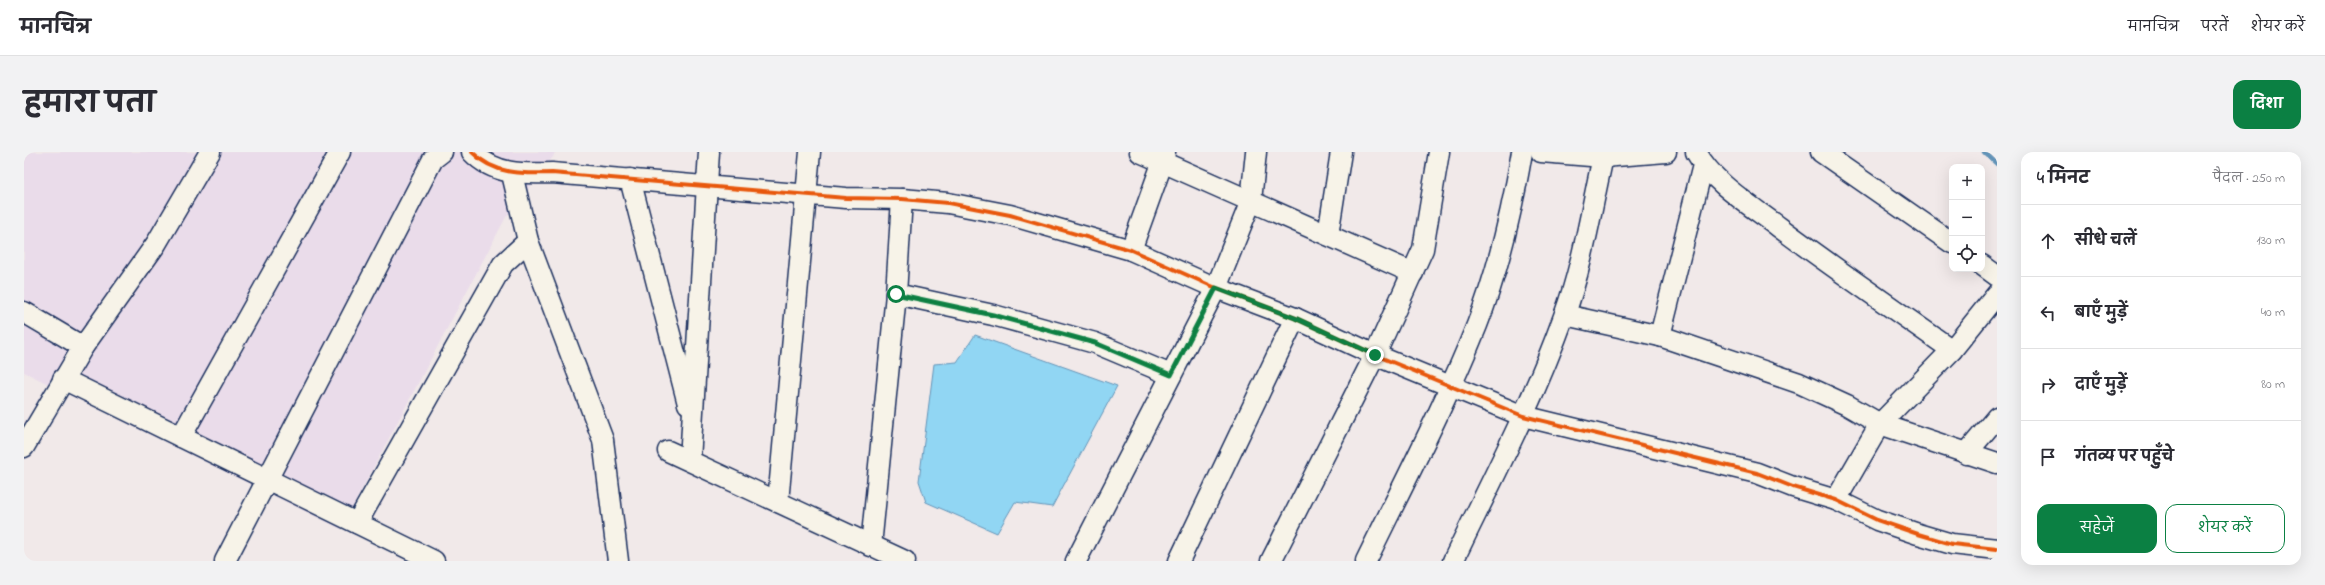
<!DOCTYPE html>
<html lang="hi">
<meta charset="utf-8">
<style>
body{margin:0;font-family:"Indie Flower","Playpen Sans Deva",sans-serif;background:#f2f2f3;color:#2b2b33}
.controls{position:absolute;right:12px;top:12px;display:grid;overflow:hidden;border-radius:8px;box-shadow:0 4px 16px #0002}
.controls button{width:36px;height:36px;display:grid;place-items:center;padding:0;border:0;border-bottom:1px solid #e1e1e2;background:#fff;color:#2b2b33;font:20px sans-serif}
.stop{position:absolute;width:12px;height:12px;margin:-9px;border:3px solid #0b8043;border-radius:50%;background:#fff}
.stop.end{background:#0b8043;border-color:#fff;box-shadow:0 1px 4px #0008}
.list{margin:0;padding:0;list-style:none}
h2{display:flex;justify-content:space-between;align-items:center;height:52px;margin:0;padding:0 16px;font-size:17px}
h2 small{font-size:13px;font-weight:400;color:#7c7c81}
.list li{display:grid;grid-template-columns:26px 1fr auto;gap:12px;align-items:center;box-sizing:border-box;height:72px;padding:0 16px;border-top:1px solid #e1e1e2}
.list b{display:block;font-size:15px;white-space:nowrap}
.list em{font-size:13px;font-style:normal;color:#7c7c81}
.actions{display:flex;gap:8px;padding:12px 16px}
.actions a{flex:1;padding:9px 0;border:1px solid #0b8043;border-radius:12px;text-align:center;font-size:14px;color:#0b8043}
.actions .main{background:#0b8043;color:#fff}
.icon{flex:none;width:22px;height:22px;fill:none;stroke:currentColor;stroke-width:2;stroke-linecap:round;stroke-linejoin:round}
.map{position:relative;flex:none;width:1973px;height:409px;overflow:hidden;border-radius:12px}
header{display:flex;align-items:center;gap:24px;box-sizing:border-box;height:56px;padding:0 20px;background:#fff;border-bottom:1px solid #e1e1e2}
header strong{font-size:19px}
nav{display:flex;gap:22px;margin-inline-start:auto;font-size:14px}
.intro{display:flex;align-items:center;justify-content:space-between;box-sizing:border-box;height:96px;padding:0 24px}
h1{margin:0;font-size:28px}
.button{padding:10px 18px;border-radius:12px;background:#0b8043;color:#fff;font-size:14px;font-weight:700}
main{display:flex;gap:24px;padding:0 24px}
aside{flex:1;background:#fff;border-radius:12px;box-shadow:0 4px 16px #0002}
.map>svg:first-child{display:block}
.built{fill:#eadcea}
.water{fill:#91d6f3;stroke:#6293b7}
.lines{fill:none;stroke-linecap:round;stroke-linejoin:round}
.stream{stroke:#6293b7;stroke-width:4.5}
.minor-casing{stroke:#1b2f5e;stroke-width:23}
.minor{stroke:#f7f3e8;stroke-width:20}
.cycleway-casing{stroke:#f7f3e8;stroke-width:6}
.cycleway{stroke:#e8590c;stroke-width:4}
.route{stroke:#0b8043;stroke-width:5}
</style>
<header>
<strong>मानचित्र</strong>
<nav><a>मानचित्र</a><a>परतें</a><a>शेयर करें</a></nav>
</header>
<div class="intro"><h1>हमारा पता</h1><a class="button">दिशा</a></div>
<main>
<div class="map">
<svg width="1973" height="409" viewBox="0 0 1973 409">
<rect width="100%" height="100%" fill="#f1e9e9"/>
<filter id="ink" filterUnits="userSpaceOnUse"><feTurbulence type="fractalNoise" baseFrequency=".025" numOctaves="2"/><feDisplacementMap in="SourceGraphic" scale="8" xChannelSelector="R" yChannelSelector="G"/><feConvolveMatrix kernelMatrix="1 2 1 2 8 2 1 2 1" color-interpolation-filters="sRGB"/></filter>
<g filter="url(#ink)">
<polygon class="built" points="0,0 531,0 529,5 482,65 317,377 0,220"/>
<polygon class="water" points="951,183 1093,234 1028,355 991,350 973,381 902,350 895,329 910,212 933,210"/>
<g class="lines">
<polyline class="stream" points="1960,0 1973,12"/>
<g class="minor-casing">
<g id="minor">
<path d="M448,0C470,23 499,22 528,21L822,46L878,47L924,51L986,63L1107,98L1192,136L1271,166L1351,203L1499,264L1733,321L1769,335L1812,348L1853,368L1894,382L1928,392L1973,397"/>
<polyline points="1116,0 1389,121"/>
<polyline points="1517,0 1579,5 1642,0"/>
<path d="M1672,0C1690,32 1725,52 1755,75C1811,117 1870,157 1928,198"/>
<polyline points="1797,0 1928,91"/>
<polyline points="488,22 504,89 579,288 594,409"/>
<polyline points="606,27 664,252"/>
<polyline points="1304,83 1317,0"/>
<polyline points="1107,98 1139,9 1141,0"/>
<polyline points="1958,113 1973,124"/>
<polyline points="872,142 969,163 1071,191 1147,223"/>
<polyline points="0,160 59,195 0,295"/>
<polyline points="1541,163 1636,184 1775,231 1823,253 1856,272 1973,311"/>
<polyline points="1636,184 1679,13"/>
<polyline points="59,195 132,92 186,0"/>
<polyline points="39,227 410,409"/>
<polyline points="157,285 316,0"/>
<polyline points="644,299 881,409"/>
<polyline points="1942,302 1973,265"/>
<polyline points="666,308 685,0"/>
<polyline points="1812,348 1856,272 1928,198 1973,142"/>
<polyline points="754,350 786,0"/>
<polyline points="333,371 479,112 504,89"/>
<polyline points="847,394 872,142 878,47"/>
<polyline points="201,409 409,7 418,0"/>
<polyline points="1052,409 1192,136 1227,49 1232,0"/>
<polyline points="1155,409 1271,166"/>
<polyline points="1247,409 1351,203 1399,97 1415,0"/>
<path d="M1342,409C1380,331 1421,253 1453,173C1475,117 1488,59 1498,0"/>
<path d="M1429,409C1468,328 1510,248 1540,164C1559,113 1567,58 1579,5"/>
</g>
</g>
<use href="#minor" class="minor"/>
<g class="cycleway-casing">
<path id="cycleway" d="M448,0C470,23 499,22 528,21L822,46L878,47L924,51L986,63L1107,98L1192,136L1271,166L1351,203L1499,264L1733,321L1769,335L1812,348L1853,368L1894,382L1928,392L1973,397"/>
</g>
<use href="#cycleway" class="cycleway"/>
</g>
</g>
<g class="lines" filter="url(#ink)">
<polyline class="route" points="872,142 969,163 1071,191 1147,223 1192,136 1271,166 1351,203"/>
</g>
</svg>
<div class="controls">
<button>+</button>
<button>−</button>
<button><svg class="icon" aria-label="locate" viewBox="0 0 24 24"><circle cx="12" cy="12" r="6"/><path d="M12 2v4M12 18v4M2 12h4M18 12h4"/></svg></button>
</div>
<div class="stop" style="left:872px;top:142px"></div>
<div class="stop end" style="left:1351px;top:203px"></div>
</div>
<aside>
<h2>4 मिनट<small>पैदल · 250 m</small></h2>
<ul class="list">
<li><svg class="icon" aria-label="ahead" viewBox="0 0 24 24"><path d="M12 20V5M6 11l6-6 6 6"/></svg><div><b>सीधे चलें</b></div><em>130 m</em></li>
<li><svg class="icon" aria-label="left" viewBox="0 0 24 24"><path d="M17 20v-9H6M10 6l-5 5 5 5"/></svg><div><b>बाएँ मुड़ें</b></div><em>40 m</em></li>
<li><svg class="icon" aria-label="right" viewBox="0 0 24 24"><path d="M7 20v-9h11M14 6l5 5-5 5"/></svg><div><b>दाएँ मुड़ें</b></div><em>80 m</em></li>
<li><svg class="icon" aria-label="arrive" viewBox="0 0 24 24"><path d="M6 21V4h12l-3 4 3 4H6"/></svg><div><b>गंतव्य पर पहुँचे</b></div></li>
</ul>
<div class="actions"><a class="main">सहेजें</a><a>शेयर करें</a></div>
</aside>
</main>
